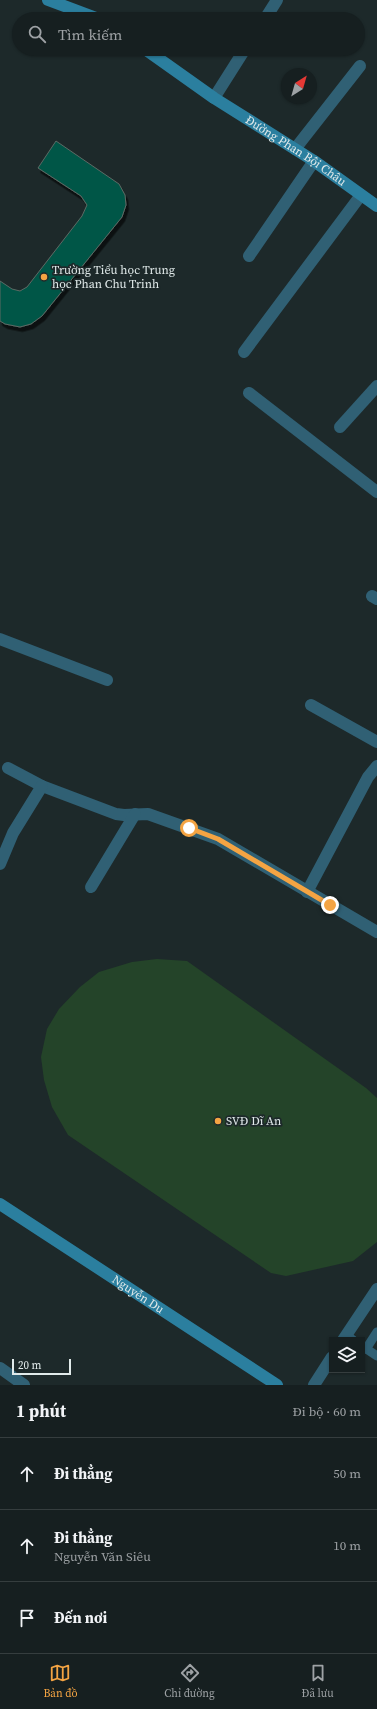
<!DOCTYPE html>
<html lang="vi">
<meta charset="utf-8">
<style>
body{margin:0;font-family:"Source Serif 4",serif;background:#232c2d;color:#f1f3f6}
.controls{position:absolute;right:12px;bottom:12px;display:grid;overflow:hidden;border-radius:0px;box-shadow:0 1px 3px #0004}
.controls button{width:36px;height:36px;display:grid;place-items:center;padding:0;border:0;border-bottom:1px solid #353d3e;background:#161f20;color:#f1f3f6;font:20px sans-serif}
.compass{position:absolute;left:281px;top:68px;width:36px;height:36px;border-radius:50%;background:#161f20;box-shadow:0 1px 3px #0004;rotate:37deg}
.scale{position:absolute;left:12px;bottom:10px;width:59px;box-sizing:border-box;padding-left:4px;border:2px solid #e1eaea;border-top:0;font-size:11px;line-height:14px;white-space:nowrap;color:#e1eaea;-webkit-text-stroke:3px #1d292a;paint-order:stroke}
.stop{position:absolute;width:12px;height:12px;margin:-9px;border:3px solid #f4a443;border-radius:50%;background:#fff}
.stop.end{background:#f4a443;border-color:#fff;box-shadow:0 1px 4px #0008}
.list{margin:0;padding:0;list-style:none}
h2{display:flex;justify-content:space-between;align-items:center;height:52px;margin:0;padding:0 16px;font-size:17px}
h2 small{font-size:13px;font-weight:400;color:#9ea2a5}
.list li{display:grid;grid-template-columns:26px 1fr auto;gap:12px;align-items:center;box-sizing:border-box;height:72px;padding:0 16px;border-top:1px solid #353d3e}
.list b{display:block;font-size:15px;white-space:nowrap}
.list p{margin:0;font-size:13px;white-space:nowrap;color:#9ea2a5}
.list em{font-size:13px;font-style:normal;color:#9ea2a5}
.icon{flex:none;width:22px;height:22px;fill:none;stroke:currentColor;stroke-width:2;stroke-linecap:round;stroke-linejoin:round}
.map{position:relative;flex:none;width:377px;height:1385px;overflow:hidden}
.search{position:absolute;background:#161f20;box-shadow:0 1px 3px #0004;left:12px;right:12px;top:12px;height:44px;display:flex;align-items:center;gap:10px;box-sizing:border-box;padding:0 14px;border-radius:22px;color:#9ea2a5;font-size:15px}
.sheet{height:268px;background:#161f20}
nav{display:flex;justify-content:space-around;align-items:center;box-sizing:border-box;height:56px;border-top:1px solid #353d3e;background:#161f20;font-size:11px;color:#9ea2a5}
nav a{display:grid;justify-items:center;gap:2px}
nav .on{color:#f4a443}
.map>svg:first-child{display:block}
.green{fill:#244429}
.building{fill:#005646;stroke:#5c6a65;filter:url(#shadow)}
.lines{fill:none;stroke-linecap:round;stroke-linejoin:round}
.lane{stroke:#306074;stroke-width:9}
.street{stroke:#306074;stroke-width:12}
.secondary{stroke:#2b7f9f;stroke-width:12}
.route{stroke:#f4a443;stroke-width:5}
.poi-dot{fill:#f4a443;stroke:#1d292a;stroke-width:1.5}
.labels{text-anchor:middle;dominant-baseline:central;stroke-width:3.5;stroke-linejoin:round;paint-order:stroke}
.street-label{font-size:12px;fill:#e1eaea;stroke:#1d292a}
.poi-label{font-size:12px;fill:#e1eaea;stroke:#1d292a;text-anchor:start}
</style>
<div class="map">
<svg width="377" height="1385" viewBox="0 0 377 1385">
<defs>
<filter id="shadow"><feDropShadow dx="2.5" dy="4.5" stdDeviation="0" flood-color="#0009"/></filter>
</defs>
<rect width="100%" height="100%" fill="#1d292a"/>
<polygon class="green" points="157,959 187,961 366,1088 377,1098 377,1242 353,1261 286,1276 271,1273 68,1135 52,1107 44,1080 41,1057 47,1029 59,1009 80,987 99,972 132,962"/>
<polygon class="building" points="56,141 119,184 125,195 126,205 122,217 42,316 31,324 20,327 5,324 0,321 0,281 12,289 20,291 27,287 82,216 87,205 81,196 38,168"/>
<g class="lines">
<g class="lane">
<polyline points="346,1335 353,1340"/>
<polyline points="362,1346 377,1356"/>
<polyline points="366,1349 377,1332"/>
</g>
<g class="street">
<polyline points="265,19 277,0"/>
<polyline points="214,98 245,49"/>
<polyline points="295,149 360,66"/>
<polyline points="249,256 314,161"/>
<polyline points="244,352 361,195"/>
<polyline points="249,393 377,492"/>
<polyline points="340,427 377,386"/>
<polyline points="372,596 377,599"/>
<polyline points="0,639 107,680"/>
<polyline points="311,705 377,742"/>
<polyline points="8,768 42,786 116,814 124,815 148,814 218,839 377,932"/>
<polyline points="0,864 13,833 42,786"/>
<polyline points="91,887 135,814"/>
<polyline points="307,892 368,777 377,766"/>
<polyline points="343,1340 377,1289"/>
<polyline points="0,1368 24,1385"/>
<polyline points="314,1385 332,1357"/>
</g>
<g class="secondary">
<polyline points="48,0 99,19"/>
<path id="s1" d="M145,49L214,98L314,161L377,206"/>
<path id="s2" d="M0,1204L277,1385"/>
</g>
</g>
<g class="lines">
<polyline class="route" points="189,828 218,839 330,905"/>
</g>
<g class="poi-dot">
<circle cx="44" cy="277" r="4"/>
<circle cx="218" cy="1121" r="4"/>
</g>
<g class="labels">
<g class="street-label">
<text stroke="none"><textPath href="#s1" startOffset="182">Đường Phan Bội Châu</textPath></text>
<text stroke="none"><textPath href="#s2" startOffset="165">Nguyễn Du</textPath></text>
</g>
<g class="poi-label">
<text x="52" y="270">Trường Tiểu học Trung<tspan x="52" dy="14">học Phan Chu Trinh</tspan></text>
<text x="226" y="1121">SVĐ Dĩ An</text>
</g>
</g>
</svg>
<div class="controls">
<button><svg class="icon" aria-label="layers" viewBox="0 0 24 24"><path d="M12 4l9 5-9 5-9-5zM3 14l9 5 9-5"/></svg></button>
</div>
<svg class="compass" viewBox="-18 -18 36 36"><path d="M0-13l5 13h-10z" fill="#e53935"/><path d="M0 13l5-13h-10z" fill="#9ea2a5"/></svg>
<div class="scale">20 m</div>
<div class="stop" style="left:189px;top:828px"></div>
<div class="stop end" style="left:330px;top:905px"></div>
<div class="search"><svg class="icon" aria-label="search" viewBox="0 0 24 24"><circle cx="10" cy="10" r="6"/><path d="M15 15l6 6"/></svg>Tìm kiếm</div>
</div>
<section class="sheet">
<h2>1 phút<small>Đi bộ · 60 m</small></h2>
<ul class="list">
<li><svg class="icon" aria-label="ahead" viewBox="0 0 24 24"><path d="M12 20V5M6 11l6-6 6 6"/></svg><div><b>Đi thẳng</b></div><em>50 m</em></li>
<li><svg class="icon" aria-label="ahead" viewBox="0 0 24 24"><path d="M12 20V5M6 11l6-6 6 6"/></svg><div><b>Đi thẳng</b><p>Nguyễn Văn Siêu</p></div><em>10 m</em></li>
<li><svg class="icon" aria-label="arrive" viewBox="0 0 24 24"><path d="M6 21V4h12l-3 4 3 4H6"/></svg><div><b>Đến nơi</b></div></li>
</ul>
</section>
<nav>
<a class="on"><svg class="icon" aria-label="map" viewBox="0 0 24 24"><path d="M3 6l6-2 6 2 6-2v14l-6 2-6-2-6 2zM9 4v14M15 6v14"/></svg>Bản đồ</a>
<a><svg class="icon" aria-label="directions" viewBox="0 0 24 24"><path d="M12 3l9 9-9 9-9-9zM9 14v-3h6M13 9l2 2-2 2"/></svg>Chỉ đường</a>
<a><svg class="icon" aria-label="saved" viewBox="0 0 24 24"><path d="M7 4h10v16l-5-4-5 4z"/></svg>Đã lưu</a>
</nav>
